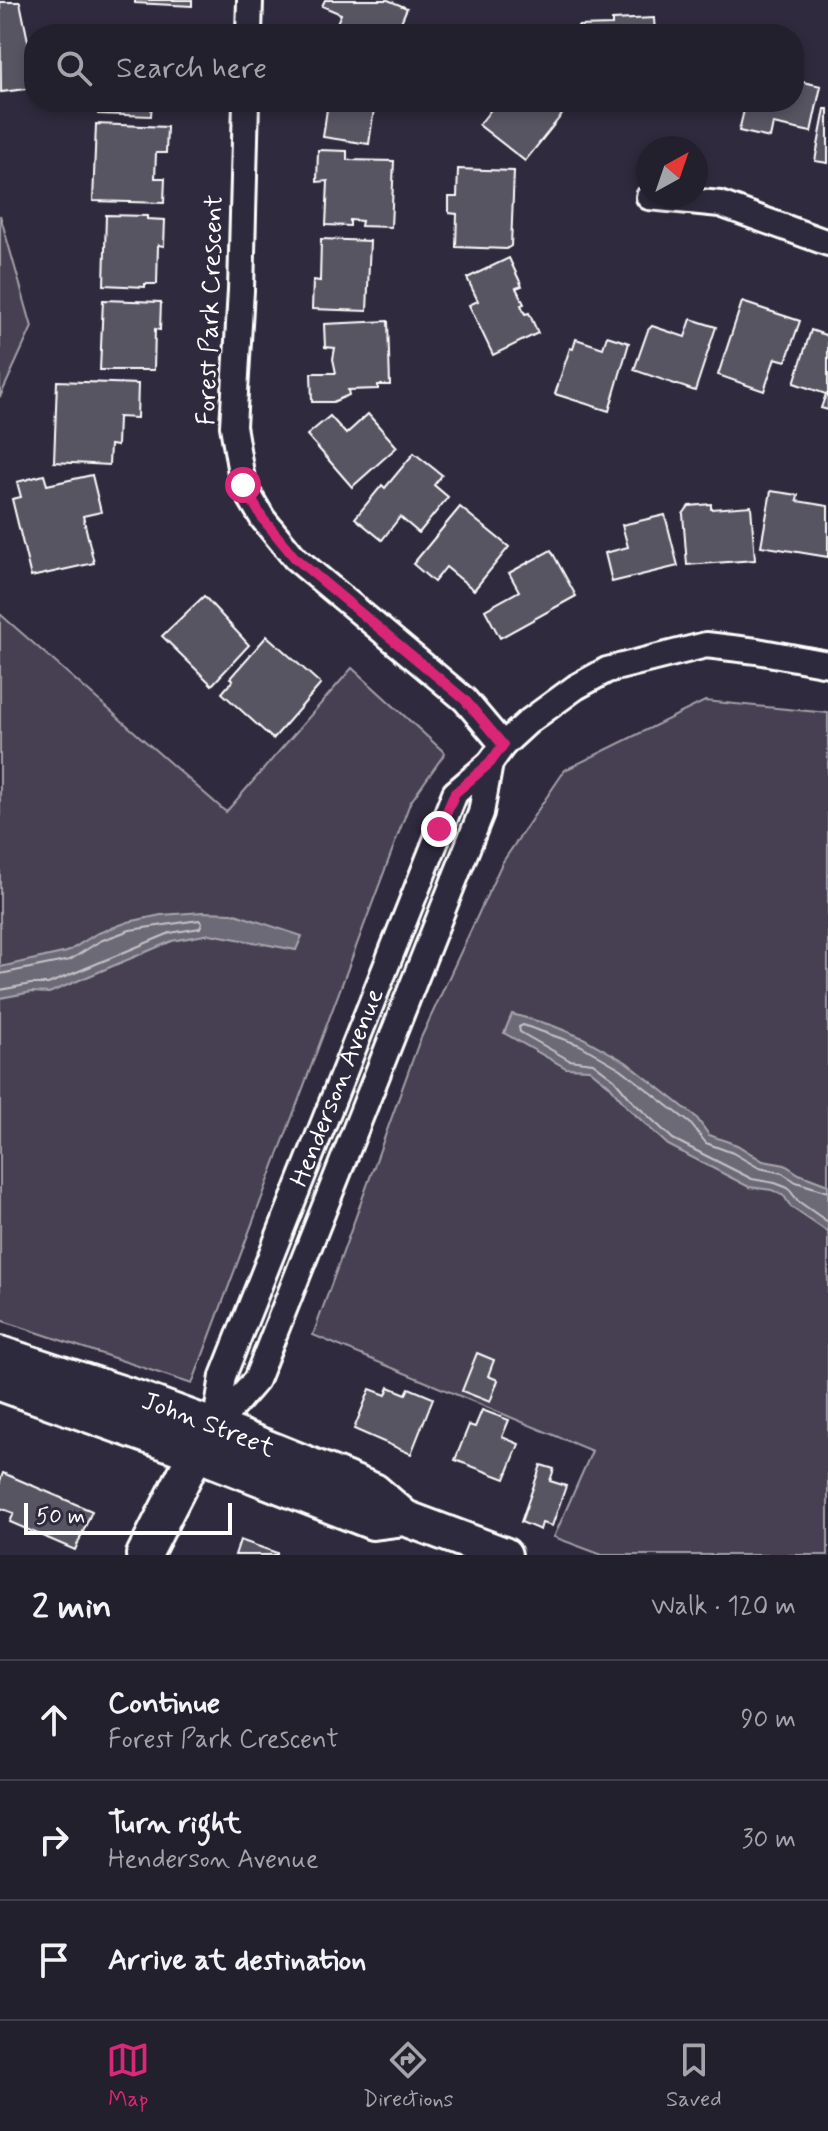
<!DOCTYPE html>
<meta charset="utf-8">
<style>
body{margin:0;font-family:Mynerve,sans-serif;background:#2b2836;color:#f1f3f6}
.compass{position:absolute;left:636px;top:136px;width:72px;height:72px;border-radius:50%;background:#23202e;box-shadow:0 4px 12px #0003;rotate:40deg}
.scale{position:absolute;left:24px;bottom:20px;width:208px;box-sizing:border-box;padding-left:8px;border:4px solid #fff;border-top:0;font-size:22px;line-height:28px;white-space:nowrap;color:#fff;-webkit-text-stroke:6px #2f2a3d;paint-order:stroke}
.stop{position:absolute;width:24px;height:24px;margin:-18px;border:6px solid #db2777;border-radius:50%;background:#fff}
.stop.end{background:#db2777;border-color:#fff;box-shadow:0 2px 8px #0008}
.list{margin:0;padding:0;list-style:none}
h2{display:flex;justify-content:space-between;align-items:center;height:104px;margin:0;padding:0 32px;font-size:34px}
h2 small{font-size:26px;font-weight:400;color:#a3a3aa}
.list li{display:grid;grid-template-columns:52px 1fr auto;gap:24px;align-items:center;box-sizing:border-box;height:120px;padding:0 32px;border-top:2px solid #403e4a}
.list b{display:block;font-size:30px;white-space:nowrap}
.list p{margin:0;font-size:26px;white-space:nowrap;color:#a3a3aa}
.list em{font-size:26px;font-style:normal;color:#a3a3aa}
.icon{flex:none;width:44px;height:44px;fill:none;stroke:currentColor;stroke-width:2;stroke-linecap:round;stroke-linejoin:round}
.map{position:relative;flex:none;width:828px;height:1555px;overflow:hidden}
.search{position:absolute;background:#23202e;box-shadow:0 4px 12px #0003;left:24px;right:24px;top:24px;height:88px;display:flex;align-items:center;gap:20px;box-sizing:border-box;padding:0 28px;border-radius:32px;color:#a3a3aa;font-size:30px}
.sheet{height:464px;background:#23202e}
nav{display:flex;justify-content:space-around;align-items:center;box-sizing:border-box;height:112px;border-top:2px solid #403e4a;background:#23202e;font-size:22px;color:#a3a3aa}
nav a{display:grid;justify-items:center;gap:4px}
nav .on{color:#db2777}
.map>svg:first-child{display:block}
.green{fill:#464152;stroke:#a2a0a8;stroke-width:2}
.water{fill:#6d6a77;stroke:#a7a6ad;stroke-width:2}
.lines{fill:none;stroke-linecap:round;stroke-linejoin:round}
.shore{stroke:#c5c3c9;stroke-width:2}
.building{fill:#595564;stroke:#fff;stroke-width:2}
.street-casing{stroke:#fff;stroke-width:30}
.secondary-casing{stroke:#fff;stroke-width:40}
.street{stroke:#2f2a3d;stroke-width:24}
.secondary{stroke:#2f2a3d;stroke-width:34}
.route{stroke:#db2777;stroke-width:10}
.labels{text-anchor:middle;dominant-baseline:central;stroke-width:6;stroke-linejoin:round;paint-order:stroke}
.street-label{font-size:26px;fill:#fff;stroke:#2f2a3d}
</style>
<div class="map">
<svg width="828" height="1555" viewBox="0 0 828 1555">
<rect width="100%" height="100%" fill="#2f2a3d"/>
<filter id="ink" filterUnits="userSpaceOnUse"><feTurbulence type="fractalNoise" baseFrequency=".0125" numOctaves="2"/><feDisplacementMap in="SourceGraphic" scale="16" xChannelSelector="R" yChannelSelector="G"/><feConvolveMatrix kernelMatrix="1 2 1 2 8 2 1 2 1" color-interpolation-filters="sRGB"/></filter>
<g filter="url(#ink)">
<g class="green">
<polygon points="0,215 32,327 0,397"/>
<polygon points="0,614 226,812 352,668 445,753 410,803 192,1384 0,1320"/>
<polygon points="705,701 828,713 828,1555 602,1555 554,1537 592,1451 313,1335 419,1042 502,863 565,770"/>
</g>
<g class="water">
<polygon points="203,912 232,913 302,936 296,950 210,934 172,941 49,993 32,992 0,998 0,967 67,952 96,934 128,922 161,915"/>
<polygon points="512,1014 551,1025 583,1038 626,1062 696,1117 709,1135 737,1145 763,1161 785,1165 799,1174 828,1185 828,1232 791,1207 784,1196 772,1190 749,1187 668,1145 627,1107 609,1085 589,1069 566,1068 504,1033"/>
</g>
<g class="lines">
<g class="shore">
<polyline points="0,974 70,960 100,941 130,930 199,920 202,923 200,928 170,933 48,984 31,984 0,990"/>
<polyline points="828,1192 796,1182 782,1173 759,1168 733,1153 706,1143 690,1123 621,1069 580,1045 523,1025 519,1027 520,1032 569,1060 593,1063 614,1079 633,1102 673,1139 752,1179 775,1183 788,1188 798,1201 828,1222"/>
</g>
</g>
<g class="building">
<polygon points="135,0 192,0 192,6 135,3"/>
<polygon points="325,0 388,0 407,8 396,34 332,34 341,14 322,6"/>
<polygon points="0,2 20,2 34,70 34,88 1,92"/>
<polygon points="654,18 655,34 578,34 578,26 612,25 612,20"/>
<polygon points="794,80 821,86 811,132 773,124 770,138 739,131 746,102 794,102"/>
<polygon points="98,102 152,102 151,116 98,114"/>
<polygon points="328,102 375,102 369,144 323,137"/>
<polygon points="497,102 572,102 525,161 479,125"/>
<polygon points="689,102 737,102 735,111"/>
<polygon points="825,109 828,109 828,163 815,161"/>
<polygon points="96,124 167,127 166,153 156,153 155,178 165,178 164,203 93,201"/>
<polygon points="318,150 347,151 347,160 394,161 391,227 361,226 362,221 350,220 350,226 326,225 328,181 317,182"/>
<polygon points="458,169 514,171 511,246 506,249 456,247 457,214 449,213 449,197 457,197"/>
<polygon points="106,215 147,216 147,219 165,220 164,246 158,245 157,284 145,284 145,287 104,285"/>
<polygon points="321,239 370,241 367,311 312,309 313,280 320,281"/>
<polygon points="509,258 522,286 516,288 524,304 521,305 525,314 529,313 538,333 493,355 469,305 478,301 467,278"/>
<polygon points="103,300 161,302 160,330 155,329 154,370 100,370"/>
<polygon points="742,302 800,321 786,361 775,358 764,391 718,375"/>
<polygon points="691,319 716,327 695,391 634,370 648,330 652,326 685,337"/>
<polygon points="388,321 390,385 378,385 378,389 348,390 349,395 333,402 312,402 311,373 336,373 333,359 335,348 325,347 324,324"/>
<polygon points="811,330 828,336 828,410 821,408 826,394 794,383"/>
<polygon points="607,336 629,343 609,411 555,394 570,348 573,349 576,339 603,348"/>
<polygon points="57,381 138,384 137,418 118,417 117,446 110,445 109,465 54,462"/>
<polygon points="368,414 397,447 352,487 307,435 330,416 346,434"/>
<polygon points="414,453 442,475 434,485 448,497 419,533 400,517 382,540 355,518 382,485 385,488"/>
<polygon points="44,475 47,485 92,475 101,512 83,516 94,563 31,577 12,499 21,497 17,482"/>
<polygon points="771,491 798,495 797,501 828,506 828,557 761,546"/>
<polygon points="711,504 711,509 751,506 755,560 687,565 683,514 689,506"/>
<polygon points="460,507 509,547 474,590 446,567 434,582 413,564"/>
<polygon points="665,515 678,566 612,582 605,553 628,547 622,525"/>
<polygon points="551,550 576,596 500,638 485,610 519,591 509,573"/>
<polygon points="204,596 249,645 212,685 162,636"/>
<polygon points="267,636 321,684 273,739 222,693 233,680 230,678"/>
<polygon points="477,1353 494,1360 488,1376 498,1380 490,1402 462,1391"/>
<polygon points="389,1387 406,1394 409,1388 433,1398 411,1454 354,1429 370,1389 386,1395"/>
<polygon points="482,1410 509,1420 502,1437 519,1444 505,1479 455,1460 469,1425 475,1427"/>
<polygon points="541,1465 554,1469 550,1481 566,1486 552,1526 542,1523 540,1530 521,1522"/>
<polygon points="3,1473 92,1511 75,1550 10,1522 14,1513 0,1508 0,1481"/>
<polygon points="240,1540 277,1553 277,1555 235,1555"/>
</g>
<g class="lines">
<g class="street-casing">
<g id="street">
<polyline points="249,34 250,0"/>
<polyline points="246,102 241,290 233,426 243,485 263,519 295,558 465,700 503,745"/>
<polyline points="649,197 720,204 828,243"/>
<path id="s1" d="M215,1427L223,1376L455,793L490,763L503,745L528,722L576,687L607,670L706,645L757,651L828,664"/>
<polyline points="215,1427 256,1380 481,813 490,763"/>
</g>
</g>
<g class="secondary-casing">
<g id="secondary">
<path id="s2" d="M0,1354L139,1399L215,1427L374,1491L405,1518L504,1555"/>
<polyline points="0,1383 196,1453 373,1522 405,1518"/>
<polyline points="144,1555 196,1453 209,1436"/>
</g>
</g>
<use href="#street" class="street"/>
<use href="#secondary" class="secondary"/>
</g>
</g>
<g class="lines" filter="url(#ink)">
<polyline class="route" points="243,485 263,519 295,558 465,700 503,745 490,763 455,793 439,829"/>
</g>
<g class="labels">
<g class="street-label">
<text transform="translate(211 310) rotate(-88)">Forest Park Crescent</text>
<text stroke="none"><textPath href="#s1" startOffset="362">Henderson Avenue</textPath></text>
<text stroke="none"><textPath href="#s2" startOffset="220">John Street</textPath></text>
</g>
</g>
</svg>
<svg class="compass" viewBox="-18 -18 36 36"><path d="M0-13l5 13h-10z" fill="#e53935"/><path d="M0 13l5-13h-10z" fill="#a3a3aa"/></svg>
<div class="scale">50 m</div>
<div class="stop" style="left:243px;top:485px"></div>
<div class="stop end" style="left:439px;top:829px"></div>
<div class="search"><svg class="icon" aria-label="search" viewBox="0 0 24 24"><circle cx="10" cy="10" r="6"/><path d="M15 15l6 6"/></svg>Search here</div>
</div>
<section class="sheet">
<h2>2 min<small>Walk · 120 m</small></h2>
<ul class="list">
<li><svg class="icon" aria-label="ahead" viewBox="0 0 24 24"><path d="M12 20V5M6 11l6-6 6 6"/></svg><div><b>Continue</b><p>Forest Park Crescent</p></div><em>90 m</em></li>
<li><svg class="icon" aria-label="right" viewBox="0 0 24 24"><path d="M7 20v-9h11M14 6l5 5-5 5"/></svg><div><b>Turn right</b><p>Henderson Avenue</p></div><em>30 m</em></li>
<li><svg class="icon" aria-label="arrive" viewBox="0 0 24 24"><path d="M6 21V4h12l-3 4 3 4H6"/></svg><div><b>Arrive at destination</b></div></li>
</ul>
</section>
<nav>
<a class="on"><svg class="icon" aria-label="map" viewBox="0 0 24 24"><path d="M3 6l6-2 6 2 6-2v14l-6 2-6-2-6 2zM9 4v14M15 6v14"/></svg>Map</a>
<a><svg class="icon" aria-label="directions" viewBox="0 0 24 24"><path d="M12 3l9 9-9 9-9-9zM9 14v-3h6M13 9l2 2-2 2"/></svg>Directions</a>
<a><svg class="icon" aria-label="saved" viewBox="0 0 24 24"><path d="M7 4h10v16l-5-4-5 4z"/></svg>Saved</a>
</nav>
